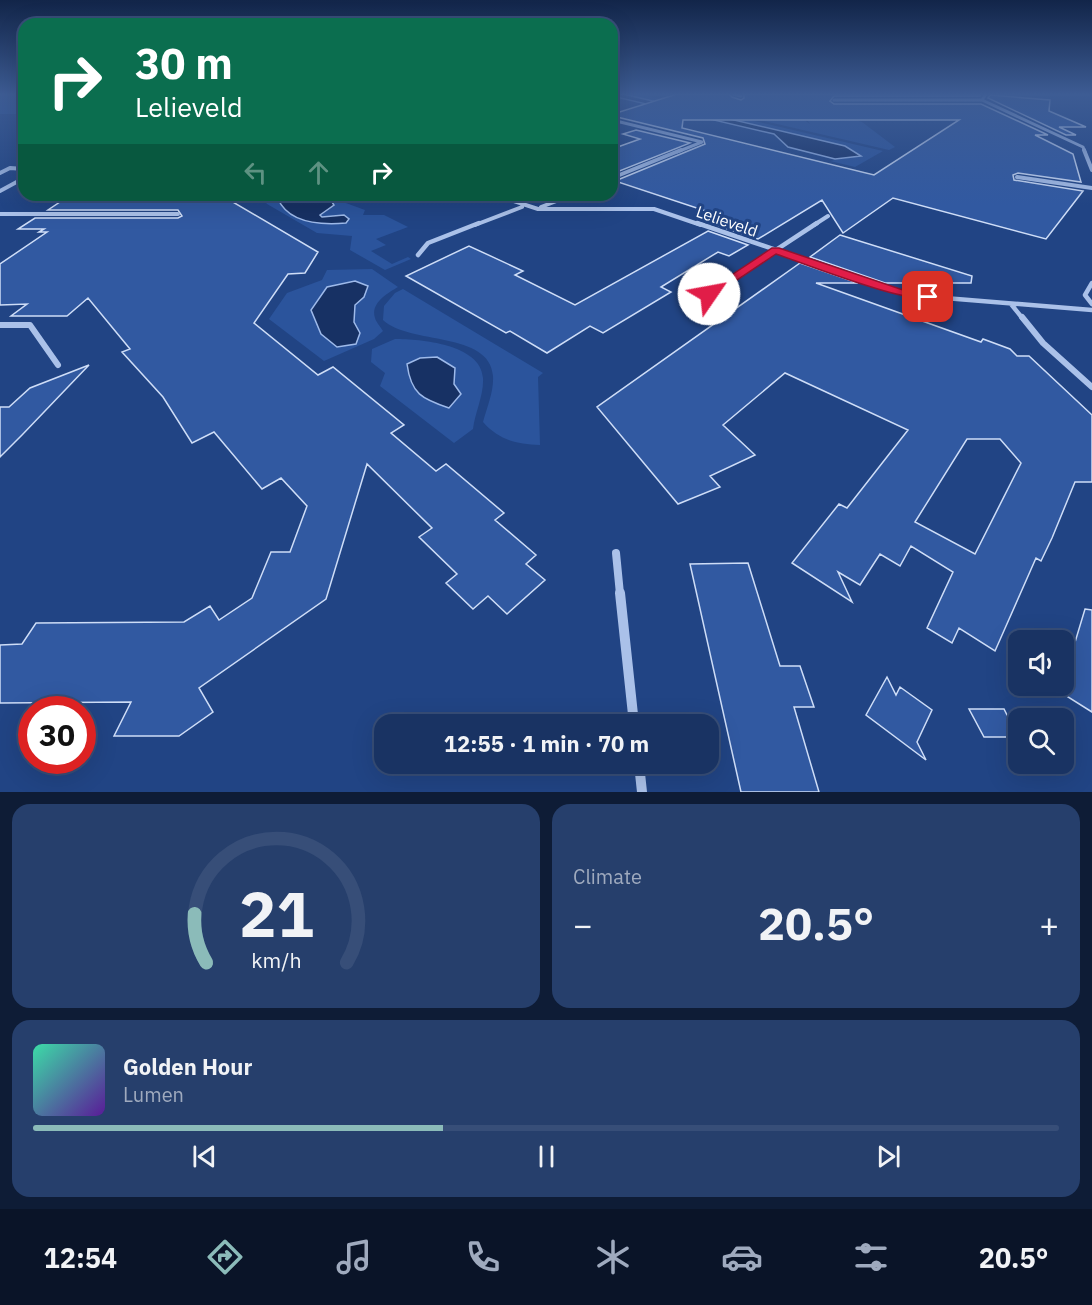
<!DOCTYPE html>
<meta charset="utf-8">
<style>
:root{--surface:#193363;--page:#263f6c;--text:#f1f3f6;--muted:#9faabe;--line:#374e78;--accent:#8bbbb9}
body{margin:0;font-family:"IBM Plex Sans",sans-serif;background:var(--page);color:var(--text);height:100vh;display:flex;flex-direction:column;font-size:22px;white-space:nowrap}
*{box-sizing:border-box;margin:0}
p{font-size:20px;color:var(--muted)}
.icon{flex:none;width:33px;height:33px;fill:none;stroke:currentColor;stroke-width:2;stroke-linecap:round;stroke-linejoin:round}
.map{position:relative;height:792px;overflow:hidden}
.sheet{display:flex;flex-direction:column;gap:12px;padding:12px;background:#0e1c36;flex:1}
.sheet>*{flex:none}
.banner{position:absolute;left:18px;top:18px;width:600px;height:183px;border-radius:18px;box-shadow:0 6px 24px #0002,0 0 0 2px var(--line);background:#0b6e4f;color:#fff;overflow:hidden}
.tools{position:absolute;left:1008px;top:630px;display:grid;gap:12px}
.tools a{display:grid;place-items:center;width:66px;height:66px;border-radius:12px;background:var(--surface);box-shadow:0 6px 24px #0002,0 0 0 2px var(--line);font-size:30px}
.speed{position:absolute;left:18px;top:696px;display:flex;gap:12px;font-size:30px;font-weight:700;text-align:center}
.speed>*{display:grid;place-content:center;width:78px;height:78px;border-radius:50%;background:var(--surface);box-shadow:0 6px 24px #0002,0 0 0 2px var(--line);line-height:1}
.speed .limit{border:9px solid #d22;background:#fff;color:#111}
.pin{position:absolute;display:grid;place-items:center;width:51px;height:51px;color:#fff;margin:-26px;border-radius:12px;box-shadow:0 3px 9px #0006}
.me{position:absolute;width:66px;margin:-33px;rotate:57deg;stroke-linejoin:round;filter:drop-shadow(0 0 4px #0008)}
.turn{display:flex;align-items:center;gap:21px;height:126px;padding:0 18px;font-size:27px}
.turn .icon{width:78px;height:78px;stroke-width:2.5}
.turn b{display:block;font-size:42px;line-height:51px}
.lanes{display:flex;align-items:center;height:57px;padding:0 18px;background:#0003;justify-content:center;gap:30px;direction:ltr}
.lanes .off{opacity:.35}
.big{font-size:45px;font-weight:700;line-height:1.1}
.sheet .widget{flex:1;display:flex;flex-direction:column;justify-content:center;gap:9px;min-width:0;padding:0 21px;border-radius:18px;background:var(--page)}
.sheet .dial{align-items:center;gap:0}
.dial svg{height:156px;overflow:visible;fill:none;stroke:var(--line);stroke-width:7;stroke-linecap:round;text-anchor:middle}
.dial text{fill:var(--text);stroke:none}
.song{display:flex;align-items:center;gap:18px}
.cover{width:72px;height:72px;border-radius:9px;background:linear-gradient(135deg,hsl(160 70% 55%),hsl(270 70% 35%))}
.played{height:6px;border-radius:3px;background:linear-gradient(90deg,var(--accent) 40%,var(--line) 40%)}
.keys{display:flex;justify-content:space-around;direction:ltr}
.heat{display:flex;justify-content:space-between;align-items:center;font-size:33px;direction:ltr}
.sheet .tiles{flex:1;display:grid;gap:12px;grid-template-columns:1fr 1fr}
.widget:last-child{grid-column:span 2}
.trip{position:absolute;left:374px;top:714px;width:345px;height:60px;border-radius:18px;background:var(--surface);box-shadow:0 6px 24px #0002,0 0 0 2px var(--line);font-weight:700;line-height:60px;text-align:center}
.menu{display:flex;height:96px;justify-content:space-around;align-items:center;background:#0a1428;color:var(--muted)}
.menu .icon{width:42px;height:42px}
.menu .selected{color:var(--accent)}
.menu b{font-size:27px;color:var(--text)}
.map>svg:first-child{display:block}
.green{fill:#2b549c}
.water{fill:#173164;stroke:#9ebaea;stroke-width:1.5}
.building{fill:#3159a1;stroke:#ceddf7;stroke-width:1.5;fill-rule:evenodd}
.lines{fill:none;stroke-linecap:round;stroke-linejoin:round}
.minor-far5{stroke:#aac1e9;stroke-width:3}
.minor-far4{stroke:#aac1e9;stroke-width:4}
.minor-far3{stroke:#aac1e9;stroke-width:4.5}
.minor-far2{stroke:#aac1e9;stroke-width:6}
.minor-far1{stroke:#aac1e9;stroke-width:8}
.minor{stroke:#aac1e9;stroke-width:10}
.route{fill:#e11d48;stroke:#92132f;stroke-width:1.5}
.labels{text-anchor:middle;dominant-baseline:central;stroke-width:6;stroke-linejoin:round;paint-order:stroke}
.far-street-label{font-size:16px;fill:#fff;stroke:#214484}
</style>
<div class="map">
<svg width="1092" height="792" viewBox="0 0 1092 792">
<rect width="100%" height="100%" fill="#214484"/>
<path class="green" d="M0,94H24V114H0Z
M623,94H639L883,151L855,167L830,161L859,156L845,146Z
M800,117L810,124L807,120L845,117L862,122L895,147L889,150L755,119Z
M268,195H347L350,197L343,199V202L365,210L363,215H384L408,227L376,239L386,245L371,251L392,264L408,257L411,259L385,270L350,250L352,236L317,233L267,204L265,201Z
M372,269L398,287C388,293 370,303 375,318C376,322 380,326 383,331L374,339L324,361L269,319L287,293L322,280L327,270Z
M403,289L543,373L538,377L540,445C516,444 499,440 483,422C487,407 494,391 493,376C490,331 409,345 383,320L384,306L395,293Z
M395,339C420,339 481,344 483,378C484,395 475,412 473,429L454,443L380,386L385,373L371,362L372,349Z"/>
<path class="water" d="M612,94H623L845,146L861,156L835,159L788,147L774,134L612,96Z
M282,195H318L330,199L334,205L320,215L322,217L344,215L349,219L346,223C322,225 289,224 278,199Z
M355,281L368,286L364,297L355,305L354,322L360,333L356,344L337,347L321,334L311,310L327,287Z
M437,357L455,368L454,384L461,394L449,408C422,399 411,394 407,364L420,358Z"/>
<path class="building" d="M677,94H729L732,97L741,100L744,98V94H981L980,96H834L830,101L834,104H981L1048,135H1035L1073,154L1081,182L1018,173L1013,175L1014,180L1083,191L1046,239L893,198L843,233L822,200L758,239L719,226L730,219L615,181L705,144L703,138L617,117L613,114ZM683,120H959L874,175L682,128Z
M990,95L1050,100L1049,111L1086,127H1059L1076,135H1066L988,98Z
M636,130L690,143L612,174V149L640,139L623,134Z
M142,195H221L318,252L305,273L288,274L254,323L318,375L333,367L404,425L391,433L436,471L446,464L504,513L495,520L536,555L526,564L545,580L507,614L488,596L473,609L446,583L457,574L419,537L432,528L367,464L326,599L199,688L213,712L179,736H114L131,702L0,703V645L22,644L36,623L184,622L210,606L219,620L252,598L271,552H290L307,506L281,478L262,489L214,432L192,443L163,397L122,352L130,349L88,298L67,316H11L27,304L0,305V264L47,232H39L44,229H18L35,218H178L182,216L178,210H48L66,198L132,197Z
M708,231L748,245L729,256L718,252L661,287L671,292L603,333L590,326L547,353L510,331L506,333L406,276L469,246L523,271L515,275L575,305Z
M840,235L972,276L971,283H885L810,257Z
M800,263L858,283H816L981,342L983,339L1010,349L1017,356H1029L1092,415V482H1075L1052,538L1041,561L1036,558L995,651L959,628L952,643L927,628L953,572L911,546L900,566L880,554L860,585L838,572L852,602L792,563L839,504L847,508L908,430L785,373L723,425L755,455L710,476L720,487L678,504L597,407ZM967,439H1000L1021,463L975,554L915,522Z
M89,365L22,435L0,457V407H9L30,388Z
M748,563L780,666H800L814,707H794L819,792H741L690,564Z
M1085,609L1092,610V712L1060,692Z
M887,677L896,695L900,687L932,710L917,742L926,760L866,715Z
M969,709H1004L1018,737H984Z"/>
<g class="lines">
<path class="minor-far5" d="M733,94L741,96
M986,94L982,100L1083,147L1085,152
M834,100H982
M612,120L702,142L677,152"/>
<path class="minor-far4" d="M1084,150L1092,170
M0,173L10,168L24,169
M1017,177L1092,188
M612,178L681,150
M0,191L24,178
M495,195L538,209H654L701,225
M541,207L572,195
M0,214H178
M475,225L522,207
M814,225L828,216"/>
<path class="minor-far3" d="M697,223L908,295L1092,310
M418,255L428,243L479,223
M1092,283L1085,295L1092,304
M709,294L817,223
M1011,304L1023,319"/>
<path class="minor-far2" d="M1022,317L1043,343L1092,387
M0,325H30L58,365"/>
<path class="minor-far1" d="M616,553L620,594"/>
<path class="minor" d="M620,593L634,724
M639,764L642,792"/>
</g>
<linearGradient id="sky" x2="0" y2="1"><stop stop-color="#122549"/><stop offset="0.46" stop-color="#3d5c94"/><stop offset="1" stop-color="#3d5c94" stop-opacity="0"/></linearGradient>
<rect width="1092" height="205" fill="url(#sky)"/>
<path class="route" d="M772,248H779L909,292L928,294L934,297C919,309 800,262 776,254L713,296H705L703,294Z"/>
<g class="labels">
<g class="far-street-label">
<text transform="translate(727 221) rotate(19)">Lelieveld</text>
</g>
</g>
</svg>
<div class="tools">
<a><svg class="icon" aria-label="sound" viewBox="0 0 24 24"><path d="M4 9h4l5-4v14l-5-4H4zM17 9q2 3 0 6"/></svg></a>
<a><svg class="icon" aria-label="search" viewBox="0 0 24 24"><circle cx="10" cy="10" r="6"/><path d="M15 15l6 6"/></svg></a>
</div>
<div class="speed"><div class="limit">30</div></div>
<div class="pin" style="left:928px;top:297px;background:#d93025"><svg class="icon" aria-label="arrive" viewBox="0 0 24 24"><path d="M6 21V4h12l-3 4 3 4H6"/></svg></div>
<svg class="me" style="left:709px;top:294px" viewBox="-20 -20 40 40"><circle r="19" fill="#fff"/><path d="M0-13L10 11 0 6-10 11z" fill="#e11d48"/></svg>
<div class="trip">12:55 · 1 min · 70 m</div>
<div class="banner">
<div class="turn"><svg class="icon" aria-label="right" viewBox="0 0 24 24"><path d="M7 20v-9h11M14 6l5 5-5 5"/></svg><div><b>30 m</b>Lelieveld</div></div>
<div class="lanes"><svg class="icon off" aria-label="left" viewBox="0 0 24 24"><path d="M17 20v-9H6M10 6l-5 5 5 5"/></svg><svg class="icon off" aria-label="ahead" viewBox="0 0 24 24"><path d="M12 20V5M6 11l6-6 6 6"/></svg><svg class="icon" aria-label="right" viewBox="0 0 24 24"><path d="M7 20v-9h11M14 6l5 5-5 5"/></svg></div>
</div>
</div>
<section class="sheet">
<div class="tiles">
<div class="widget dial"><svg viewBox="0 0 100 80">
<path d="M14 69A42 42 0 1 1 86 69"/>
<path d="M14 69A42 42 0 0 1 8 44" stroke="#8bbbb9"/>
<text x="50" y="56" font-size="32" font-weight="700">21</text>
<text x="50" y="72" font-size="11">km/h</text>
</svg></div>
<div class="widget"><p>Climate</p>
<div class="heat"><a>−</a><b class="big">20.5°</b><a>+</a></div>
</div>
<div class="widget">
<div class="song"><i class="cover"></i><div><b>Golden Hour</b><p>Lumen</p></div></div>
<div class="played"></div>
<div class="keys"><svg class="icon" aria-label="previous" viewBox="0 0 24 24"><path d="M18 5L8 12l10 7zM5 5v14"/></svg><svg class="icon" aria-label="pause" viewBox="0 0 24 24"><path d="M8 5v14M16 5v14"/></svg><svg class="icon" aria-label="next" viewBox="0 0 24 24"><path d="M6 5l10 7-10 7zM19 5v14"/></svg></div>
</div>
</div>
</section>
<nav class="menu">
<b>12:54</b>
<svg class="icon selected" aria-label="directions" viewBox="0 0 24 24"><path d="M12 3l9 9-9 9-9-9zM9 14v-3h6M13 9l2 2-2 2"/></svg>
<svg class="icon" aria-label="music" viewBox="0 0 24 24"><path d="M9 18V5l10-2v13"/><circle cx="6" cy="18" r="3"/><circle cx="16" cy="16" r="3"/></svg>
<svg class="icon" aria-label="phone" viewBox="0 0 24 24"><path d="M5 4h4l2 5-3 2q2 4 5 5l2-3 5 2v4C11 20 4 13 5 4z"/></svg>
<svg class="icon" aria-label="climate" viewBox="0 0 24 24"><path d="M12 3v18M4 7l16 10M4 17L20 7"/></svg>
<svg class="icon" aria-label="car" viewBox="0 0 24 24"><path d="M5 17H2v-5l4-1 3-4h7l3 4 3 1v5h-3M9 17h6M6 11h13"/><circle cx="7" cy="17" r="2"/><circle cx="17" cy="17" r="2"/></svg>
<svg class="icon" aria-label="filters" viewBox="0 0 24 24"><path d="M4 7h16M4 17h16"/><circle cx="9" cy="7" r="2"/><circle cx="15" cy="17" r="2"/></svg>
<b>20.5°</b>
</nav>
